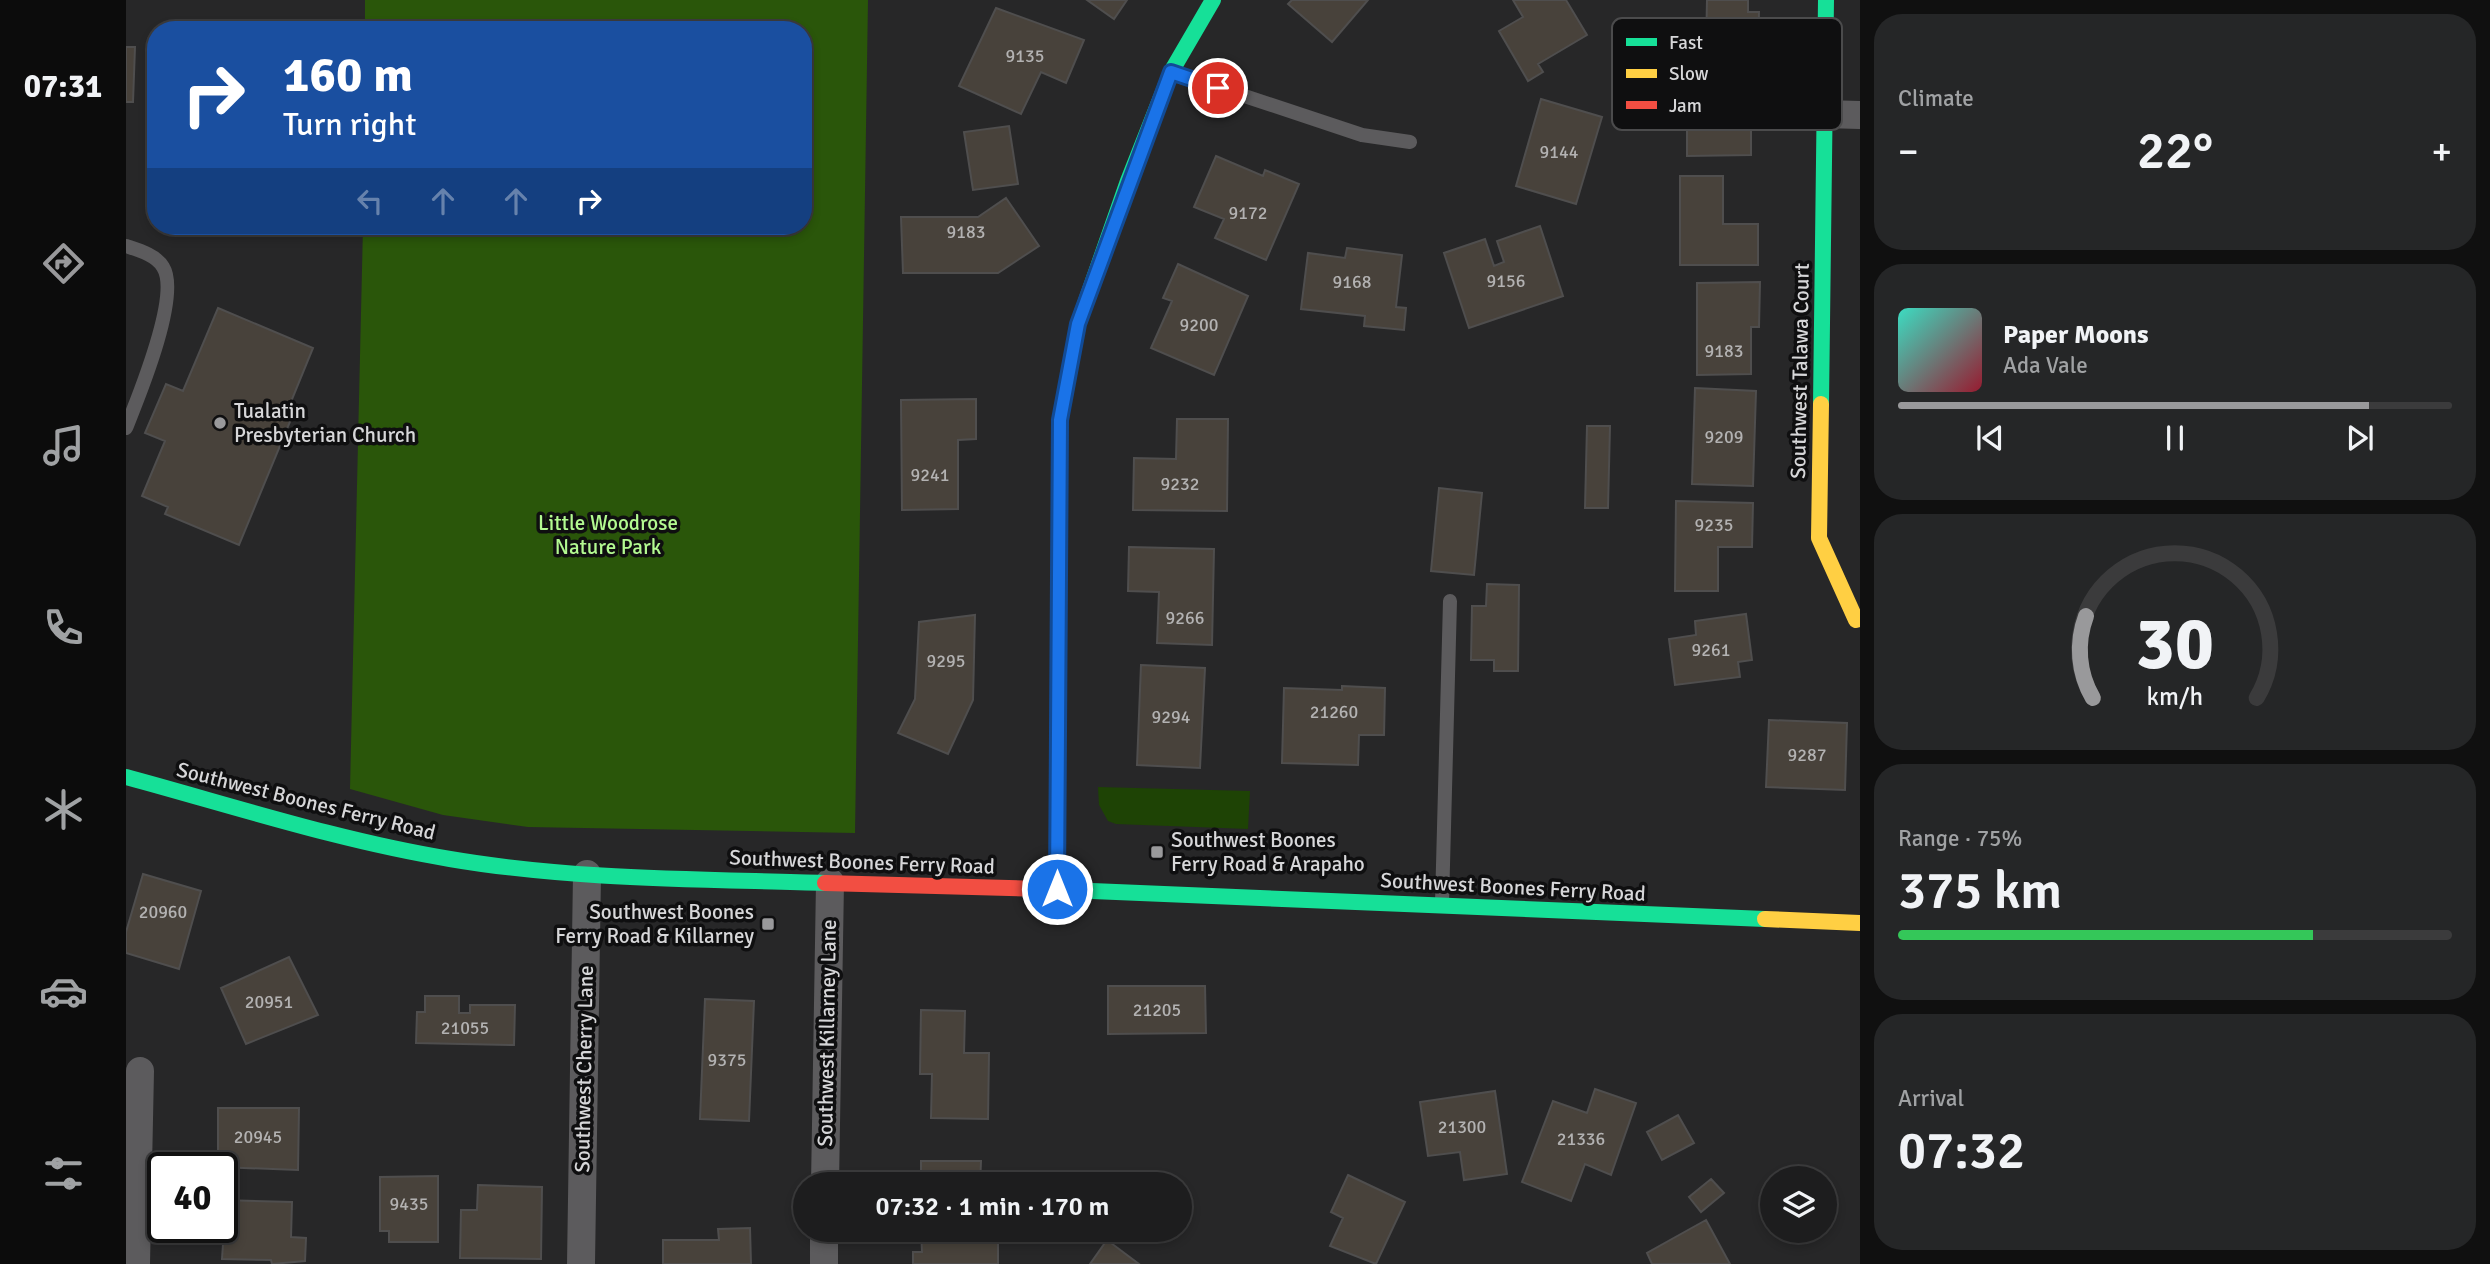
<!DOCTYPE html>
<meta charset="utf-8">
<style>
:root{--surface:#1d1d1e;--page:#252627;--text:#f1f3f6;--muted:#a0a2a4;--line:#3b3b3c;--accent:#99999b}
body{margin:0;font-family:Signika,sans-serif;background:var(--page);color:var(--text);height:100vh;display:flex;flex-direction:column;font-size:26px;white-space:nowrap}
*{box-sizing:border-box;margin:0}
p{font-size:23px;color:var(--muted)}
.icon{flex:none;width:38px;height:38px;fill:none;stroke:currentColor;stroke-width:2;stroke-linecap:round;stroke-linejoin:round}
.map{position:relative;flex:1;overflow:hidden}
.details{display:flex;flex-direction:column;gap:14px;padding:14px;background:#101010;width:630px}
.details>*{flex:none}
.banner{position:absolute;left:21px;top:21px;width:665px;height:214px;border-radius:28px;box-shadow:0 4px 10px #0003,0 0 0 2px var(--line);background:#1a4fa0;color:#fff;overflow:hidden}
.controls{position:absolute;left:1634px;top:1166px;display:grid;gap:14px}
.controls a{display:grid;place-items:center;width:77px;height:77px;border-radius:50%;background:var(--surface);box-shadow:0 4px 10px #0003,0 0 0 2px var(--line);font-size:35px}
.speed{position:absolute;left:21px;top:1152px;display:flex;gap:14px;font-size:35px;font-weight:700;text-align:center}
.speed>*{display:grid;place-content:center;width:91px;height:91px;border-radius:50%;background:var(--surface);box-shadow:0 4px 10px #0003,0 0 0 2px var(--line);line-height:1}
.speed .limit{border:4px solid #111;border-radius:10px;background:#fff;color:#111}
.pin{position:absolute;display:grid;place-items:center;width:60px;height:60px;color:#fff;margin:-30px;border:4px solid #fff;border-radius:50%;box-shadow:0 2px 7px #0007}
.me{position:absolute;width:77px;margin:-38px;rotate:0deg;stroke-linejoin:round;filter:drop-shadow(0 0 5px #0008)}
.turn{display:flex;align-items:center;gap:24px;height:147px;padding:0 21px;font-size:32px}
.turn .icon{width:91px;height:91px;stroke-width:2.5}
.turn b{display:block;font-size:49px;line-height:60px}
.lanes{display:flex;align-items:center;height:66px;padding:0 21px;background:#0003;justify-content:center;gap:35px;direction:ltr}
.lanes .off{opacity:.35}
.big{font-size:52px;font-weight:600;line-height:1.1}
.details .card{flex:1;display:flex;flex-direction:column;justify-content:center;gap:10px;min-width:0;padding:0 24px;border-radius:28px;background:var(--page)}
.details .dial{align-items:center;gap:0}
.dial svg{height:182px;overflow:visible;fill:none;stroke:var(--line);stroke-width:7;stroke-linecap:round;text-anchor:middle}
.dial text{fill:var(--text);stroke:none}
.song{display:flex;align-items:center;gap:21px}
.cover{width:84px;height:84px;border-radius:10px;background:linear-gradient(135deg,hsl(170 70% 55%),hsl(350 70% 35%))}
.played{height:7px;border-radius:4px;background:linear-gradient(90deg,var(--accent) 85%,var(--line) 85%)}
.keys{display:flex;justify-content:space-around;direction:ltr}
.heat{display:flex;justify-content:space-between;align-items:center;font-size:38px;direction:ltr}
.charge{height:10px;border-radius:5px;background:linear-gradient(90deg,#34c759 75%,var(--line) 0)}
.trip{position:absolute;left:667px;top:1172px;width:399px;height:70px;border-radius:35px;background:var(--surface);box-shadow:0 4px 10px #0003,0 0 0 2px var(--line);font-weight:600;line-height:70px;text-align:center}
main{display:flex;flex:1;min-height:0}
.tab-bar{display:flex;flex-direction:column;width:126px;justify-content:space-around;align-items:center;background:#0c0c0c;color:var(--muted)}
.tab-bar .icon{width:49px;height:49px}
.tab-bar .selected{color:var(--accent)}
.tab-bar b{font-size:32px;color:var(--text)}
.map>svg:first-child{display:block}
.green{fill:#1e4305}
.forest{fill:#2a560a}
.building{fill:#48423b;stroke:#4f4e4e;stroke-width:2}
.lines{fill:none;stroke-linecap:round;stroke-linejoin:round}
.lane{stroke:#5c5b5d;stroke-width:14}
.street{stroke:#5c5b5d;stroke-width:28}
.fast{stroke:#16e098;stroke-width:16}
.slow{stroke:#ffcf43;stroke-width:16}
.jam{stroke:#f24e42;stroke-width:16}
.route-casing{stroke:#114b97;stroke-width:18}
.route{stroke:#1a73e8;stroke-width:12}
.poi-dot{fill:#99999b;stroke:#0f0f10;stroke-width:2.5}
.labels{text-anchor:middle;dominant-baseline:central;stroke-width:7;stroke-linejoin:round;paint-order:stroke}
.number-label{font-size:18px;fill:#b3b2b2}
.street-label{font-size:21px;fill:#d7d7d9;stroke:#0f0f10}
.poi-label{font-size:21px;fill:#d7d7d9;stroke:#0f0f10;text-anchor:start}
.park-label{font-size:21px;fill:#b3fa91;stroke:#0f0f10}
.key{fill:#0f0f10;stroke:#4b4b4c;stroke-width:2}
.key-label{font-size:19px;fill:#d7d7d9}
</style>
<main>
<nav class="tab-bar">
<b>07:31</b>
<svg class="icon selected" aria-label="directions" viewBox="0 0 24 24"><path d="M12 3l9 9-9 9-9-9zM9 14v-3h6M13 9l2 2-2 2"/></svg>
<svg class="icon" aria-label="music" viewBox="0 0 24 24"><path d="M9 18V5l10-2v13"/><circle cx="6" cy="18" r="3"/><circle cx="16" cy="16" r="3"/></svg>
<svg class="icon" aria-label="phone" viewBox="0 0 24 24"><path d="M5 4h4l2 5-3 2q2 4 5 5l2-3 5 2v4C11 20 4 13 5 4z"/></svg>
<svg class="icon" aria-label="climate" viewBox="0 0 24 24"><path d="M12 3v18M4 7l16 10M4 17L20 7"/></svg>
<svg class="icon" aria-label="car" viewBox="0 0 24 24"><path d="M5 17H2v-5l4-1 3-4h7l3 4 3 1v5h-3M9 17h6M6 11h13"/><circle cx="7" cy="17" r="2"/><circle cx="17" cy="17" r="2"/></svg>
<svg class="icon" aria-label="filters" viewBox="0 0 24 24"><path d="M4 7h16M4 17h16"/><circle cx="9" cy="7" r="2"/><circle cx="15" cy="17" r="2"/></svg>
</nav>
<div class="map">
<svg width="1734" height="1264" viewBox="0 0 1734 1264">
<rect width="100%" height="100%" fill="#272728"/>
<path class="green" d="M972,787L1124,791L1122,829L990,824L982,821L973,805Z"/>
<path class="forest" d="M239,0H742L729,833L402,827L317,815L224,789L237,226H677V30H239Z"/>
<path class="building" d="M961,0H1001L988,19Z
M1166,0H1242L1206,42L1162,4Z
M1387,0H1440L1461,35L1412,64L1417,72L1402,81L1373,31L1397,17Z
M1581,0H1622V12H1633L1632,50L1580,48Z
M870,8L958,40L940,83L915,72L895,114L833,86Z
M0,47H9L7,102H0Z
M1564,64L1611,65V122H1625V155L1561,156V115H1552V83H1563Z
M1415,99L1476,117L1450,204L1390,186Z
M883,126L892,184L847,190L838,132Z
M1090,156L1137,176L1139,170L1173,184L1140,260L1089,238L1098,219L1068,207Z
M1554,176H1597V224H1632V265H1554Z
M880,198L913,246L872,273H777L775,217H852Z
M1414,226L1437,296L1343,328L1318,253L1359,239L1368,266L1378,262L1371,241Z
M1221,248L1276,255L1270,307L1280,308L1278,330L1238,326L1239,316L1175,309L1182,253L1219,258Z
M1052,264L1122,296L1088,375L1025,348L1046,301L1037,298Z
M1634,282L1633,327H1625V374L1571,375V283Z
M92,308L187,348L162,409L168,412L113,545L39,514L42,507L16,496L39,441L19,433L40,384L57,391Z
M1569,388L1630,391L1627,486L1566,484Z
M850,399V439L832,440V509L776,510L775,400Z
M1051,419H1102L1101,511L1007,510L1008,458L1050,459Z
M1461,426H1484L1482,508H1459Z
M1313,488L1356,493L1348,575L1305,571Z
M1550,501L1627,503L1626,547H1592V591H1549Z
M1003,547L1088,549L1086,645L1031,643L1033,592L1002,591Z
M1361,584L1393,585L1392,671H1368V660H1345L1346,606H1360Z
M1620,614L1626,660L1612,662L1614,677L1549,685L1543,639L1570,635L1569,621Z
M849,615L847,700L822,754L772,733L789,699L793,622Z
M1015,665L1079,668L1074,768L1011,765Z
M1216,686L1259,688L1258,735H1233L1232,765L1156,763L1158,688L1216,690Z
M1643,720L1721,723L1719,790L1640,787Z
M17,874L75,891L53,969L0,953V932Z
M163,957L192,1015L120,1044L95,988Z
M982,986H1079L1080,1033L982,1034Z
M299,996H333V1013H344V1005H389L388,1045L290,1043L291,1012H299Z
M579,999L628,1001L623,1121L574,1119Z
M795,1010L839,1011L838,1053H863L862,1119L805,1118L806,1074H794Z
M1469,1089L1510,1103L1485,1175L1459,1164L1445,1201L1396,1182L1427,1101L1461,1113Z
M1369,1091L1381,1174L1338,1180L1334,1152L1302,1156L1294,1102Z
M92,1108H173L172,1170L92,1167Z
M1552,1115L1568,1143L1536,1160L1521,1132Z
M795,1161H855L854,1185H778V1176L795,1177Z
M1222,1175L1279,1202L1250,1264L1204,1246L1217,1218L1205,1212Z
M312,1176V1242H263V1231H254V1177Z
M1585,1179L1598,1193L1575,1212L1563,1197Z
M352,1185L416,1187L415,1259L334,1258L335,1210H351Z
M96,1200L166,1202L165,1237L180,1238L179,1261L146,1264L145,1260L96,1259L97,1244H82V1227H96Z
M1580,1220L1604,1264H1526L1521,1253Z
M624,1228L625,1264H537V1240H593L592,1229Z
M795,1230H872V1264H787V1252H796Z
M981,1240L1013,1264H964Z"/>
<g class="lines">
<path class="lane" d="M1046,72L1236,135L1284,142
M0,246C12,250 30,255 37,267C55,295 12,398 0,428
M1316,903L1324,601"/>
<path class="street" d="M1698,114L1734,115
M699,1185L704,882
M10,1264L14,1071
M455,1264L461,874
M698,1264V1230"/>
<path class="fast" d="M937,404L952,324L1002,181L1045,72L1087,0
M1695,404L1700,0
M0,777C107,806 214,841 324,859C447,880 574,879 699,883
M918,889L1639,919"/>
<path class="slow" d="M1695,404L1693,538L1730,620
M931,889L934,420L937,404
M1639,919L1734,923"/>
<path class="jam" d="M699,883L918,889"/>
</g>
<g class="lines">
<g class="route-casing">
<path id="route" d="M931,889L934,420L952,324L1045,72L1092,88"/>
</g>
<use href="#route" class="route"/>
</g>
<g class="poi-dot">
<circle cx="94" cy="423" r="7"/>
<rect x="1024" y="845" width="14" height="14" rx="3.5"/>
<rect x="635" y="917" width="14" height="14" rx="3.5"/>
</g>
<g class="labels">
<g class="number-label">
<text x="899" y="56">9135</text>
<text x="1433" y="152">9144</text>
<text x="1122" y="213">9172</text>
<text x="840" y="232">9183</text>
<text x="1380" y="281">9156</text>
<text x="1226" y="282">9168</text>
<text x="1073" y="325">9200</text>
<text x="1598" y="351">9183</text>
<text x="1598" y="437">9209</text>
<text x="804" y="475">9241</text>
<text x="1054" y="484">9232</text>
<text x="1588" y="525">9235</text>
<text x="1059" y="618">9266</text>
<text x="1585" y="650">9261</text>
<text x="820" y="661">9295</text>
<text x="1208" y="712">21260</text>
<text x="1045" y="717">9294</text>
<text x="1681" y="755">9287</text>
<text x="37" y="912">20960</text>
<text x="143" y="1002">20951</text>
<text x="1031" y="1010">21205</text>
<text x="339" y="1028">21055</text>
<text x="601" y="1060">9375</text>
<text x="1336" y="1127">21300</text>
<text x="132" y="1137">20945</text>
<text x="1455" y="1139">21336</text>
<text x="283" y="1204">9435</text>
</g>
<g class="street-label">
<text transform="translate(1674 371) rotate(-89)">Southwest Talawa Court</text>
<text transform="translate(180 801) rotate(14)">Southwest Boones Ferry Road</text>
<text transform="translate(736 862) rotate(2)">Southwest Boones Ferry Road</text>
<text transform="translate(1387 887) rotate(3)">Southwest Boones Ferry Road</text>
<text transform="translate(701 1033) rotate(-89)">Southwest Killarney Lane</text>
<text transform="translate(458 1069) rotate(-89)">Southwest Cherry Lane</text>
</g>
<g class="poi-label">
<text x="108" y="411">Tualatin<tspan x="108" dy="24">Presbyterian Church</tspan></text>
<text x="1045" y="840">Southwest Boones<tspan x="1045" dy="24">Ferry Road &amp; Arapaho</tspan></text>
<text x="628" y="912" text-anchor="end">Southwest Boones<tspan x="628" dy="24">Ferry Road &amp; Killarney</tspan></text>
</g>
<g class="park-label">
<text x="482" y="523">Little Woodrose<tspan x="482" dy="24">Nature Park</tspan></text>
</g>
</g>
<rect x="1486" y="18" width="230" height="112" rx="10" class="key"/>
<rect x="1500" y="38" width="31" height="8" fill="#16e098"/>
<rect x="1500" y="69" width="31" height="9" fill="#ffcf43"/>
<rect x="1500" y="101" width="31" height="8" fill="#f24e42"/>
<g class="key-label">
<text x="1543" y="49">Fast</text>
<text x="1543" y="80">Slow</text>
<text x="1543" y="112">Jam</text>
</g>
</svg>
<div class="controls">
<a><svg class="icon" aria-label="layers" viewBox="0 0 24 24"><path d="M12 4l9 5-9 5-9-5zM3 14l9 5 9-5"/></svg></a>
</div>
<div class="speed"><div class="limit">40</div></div>
<div class="pin" style="left:1092px;top:88px;background:#d93025"><svg class="icon" aria-label="arrive" viewBox="0 0 24 24"><path d="M6 21V4h12l-3 4 3 4H6"/></svg></div>
<svg class="me" style="left:931px;top:889px" viewBox="-20 -20 40 40"><circle r="17" fill="#1a73e8" stroke="#fff" stroke-width="3"/><path d="M0-11L8 9 0 5-8 9z" fill="#fff"/></svg>
<div class="trip">07:32 · 1 min · 170 m</div>
<div class="banner">
<div class="turn"><svg class="icon" aria-label="right" viewBox="0 0 24 24"><path d="M7 20v-9h11M14 6l5 5-5 5"/></svg><div><b>160 m</b>Turn right</div></div>
<div class="lanes"><svg class="icon off" aria-label="left" viewBox="0 0 24 24"><path d="M17 20v-9H6M10 6l-5 5 5 5"/></svg><svg class="icon off" aria-label="ahead" viewBox="0 0 24 24"><path d="M12 20V5M6 11l6-6 6 6"/></svg><svg class="icon off" aria-label="ahead" viewBox="0 0 24 24"><path d="M12 20V5M6 11l6-6 6 6"/></svg><svg class="icon" aria-label="right" viewBox="0 0 24 24"><path d="M7 20v-9h11M14 6l5 5-5 5"/></svg></div>
</div>
</div>
<section class="details">
<div class="card"><p>Climate</p>
<div class="heat"><a>−</a><b class="big">22°</b><a>+</a></div>
</div>
<div class="card">
<div class="song"><i class="cover"></i><div><b>Paper Moons</b><p>Ada Vale</p></div></div>
<div class="played"></div>
<div class="keys"><svg class="icon" aria-label="previous" viewBox="0 0 24 24"><path d="M18 5L8 12l10 7zM5 5v14"/></svg><svg class="icon" aria-label="pause" viewBox="0 0 24 24"><path d="M8 5v14M16 5v14"/></svg><svg class="icon" aria-label="next" viewBox="0 0 24 24"><path d="M6 5l10 7-10 7zM19 5v14"/></svg></div>
</div>
<div class="card dial"><svg viewBox="0 0 100 80">
<path d="M14 69A42 42 0 1 1 86 69"/>
<path d="M14 69A42 42 0 0 1 11 33" stroke="#99999b"/>
<text x="50" y="56" font-size="32" font-weight="700">30</text>
<text x="50" y="72" font-size="11">km/h</text>
</svg></div>
<div class="card"><p>Range · 75%</p><b class="big">375 km</b><div class="charge"></div></div>
<div class="card"><p>Arrival</p><b class="big">07:32</b></div>
</section>
</main>
